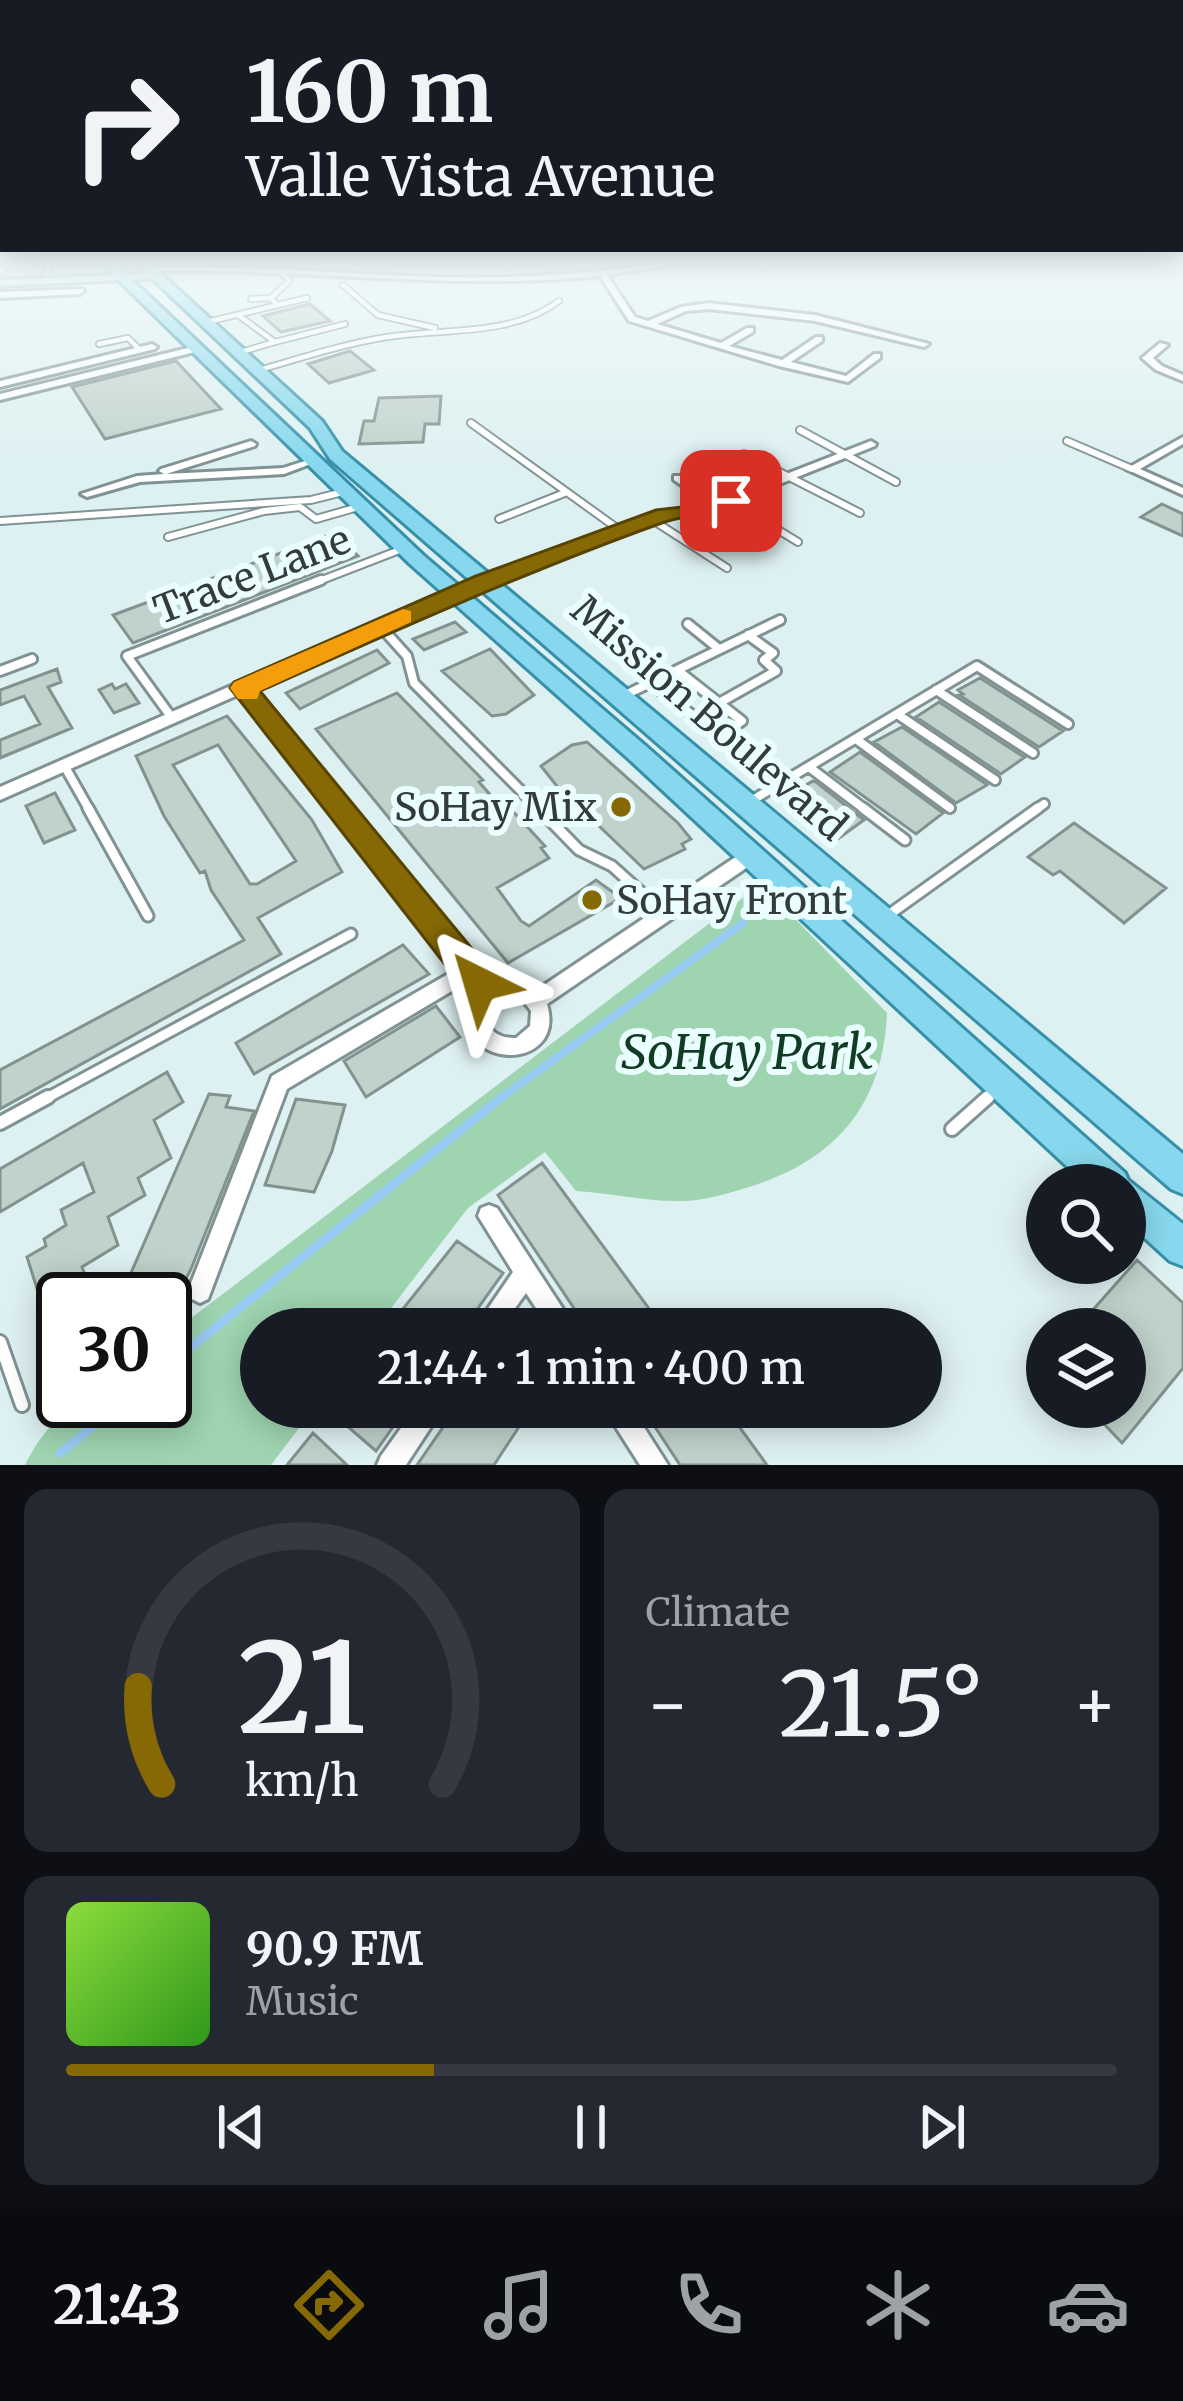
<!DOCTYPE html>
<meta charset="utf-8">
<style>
:root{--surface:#171b24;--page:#242831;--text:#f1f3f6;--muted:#9ea1a6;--line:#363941;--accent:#866904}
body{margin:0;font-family:Merriweather,serif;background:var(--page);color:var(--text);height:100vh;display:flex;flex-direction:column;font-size:45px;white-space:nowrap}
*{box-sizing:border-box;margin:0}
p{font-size:39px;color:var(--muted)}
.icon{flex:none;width:66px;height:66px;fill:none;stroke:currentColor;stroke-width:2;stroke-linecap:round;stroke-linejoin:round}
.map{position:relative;height:1465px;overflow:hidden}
.side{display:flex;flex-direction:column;gap:24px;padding:24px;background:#0d0f14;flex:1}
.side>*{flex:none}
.banner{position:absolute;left:0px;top:0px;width:1185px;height:252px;box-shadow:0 6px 30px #0003;background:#171b24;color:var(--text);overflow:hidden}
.fabs{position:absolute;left:1026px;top:1164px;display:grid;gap:24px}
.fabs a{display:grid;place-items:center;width:120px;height:120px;border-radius:50%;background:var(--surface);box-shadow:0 6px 30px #0003;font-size:60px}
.speed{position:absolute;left:36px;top:1272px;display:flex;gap:24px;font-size:60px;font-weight:700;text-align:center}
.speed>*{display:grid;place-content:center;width:156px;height:156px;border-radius:50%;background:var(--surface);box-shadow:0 6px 30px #0003;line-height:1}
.speed .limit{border:6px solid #111;border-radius:18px;background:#fff;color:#111}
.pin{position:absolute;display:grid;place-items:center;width:102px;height:102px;color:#fff;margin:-51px;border-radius:24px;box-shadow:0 6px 18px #0006}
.me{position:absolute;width:132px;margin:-66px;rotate:320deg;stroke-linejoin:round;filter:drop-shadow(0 0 9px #0008)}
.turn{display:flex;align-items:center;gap:42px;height:252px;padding:0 48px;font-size:54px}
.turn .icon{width:156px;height:156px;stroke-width:2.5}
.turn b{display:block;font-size:84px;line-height:102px}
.big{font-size:90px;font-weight:600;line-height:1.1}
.side .widget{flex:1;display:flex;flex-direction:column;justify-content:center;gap:18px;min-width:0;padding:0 42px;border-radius:24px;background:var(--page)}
.side .dial{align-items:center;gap:0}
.dial svg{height:312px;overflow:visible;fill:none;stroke:var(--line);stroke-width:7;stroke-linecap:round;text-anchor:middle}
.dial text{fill:var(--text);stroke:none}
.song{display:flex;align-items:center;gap:36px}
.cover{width:144px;height:144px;border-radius:18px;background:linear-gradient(135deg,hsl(90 70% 55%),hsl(110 70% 35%))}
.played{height:12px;border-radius:6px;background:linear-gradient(90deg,var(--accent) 35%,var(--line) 35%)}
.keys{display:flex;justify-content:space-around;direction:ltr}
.heat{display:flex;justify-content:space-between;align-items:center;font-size:66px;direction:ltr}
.side .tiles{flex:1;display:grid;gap:24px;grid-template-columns:1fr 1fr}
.widget:last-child{grid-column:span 2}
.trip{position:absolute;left:240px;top:1308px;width:702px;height:120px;border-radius:60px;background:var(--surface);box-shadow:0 6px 30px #0003;font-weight:600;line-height:120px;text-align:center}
.tabs{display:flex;height:192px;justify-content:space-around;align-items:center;background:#090b0e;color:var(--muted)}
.tabs .icon{width:84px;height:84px}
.tabs .active{color:var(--accent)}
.tabs b{font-size:54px;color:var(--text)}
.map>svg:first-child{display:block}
.green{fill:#9ed4b0}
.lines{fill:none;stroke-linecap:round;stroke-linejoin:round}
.stream-far1{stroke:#99ccf4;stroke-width:8}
.stream{stroke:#99ccf4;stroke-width:9}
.building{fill:#c0d2cc;stroke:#82928e;stroke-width:3;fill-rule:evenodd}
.lane-far4-casing{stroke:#809293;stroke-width:8}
.lane-far3-casing{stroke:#809293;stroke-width:10}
.lane-far2-casing{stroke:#809293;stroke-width:14}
.lane-far1-casing{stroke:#809293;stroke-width:15}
.lane-casing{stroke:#809293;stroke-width:18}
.street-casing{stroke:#809293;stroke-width:6}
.secondary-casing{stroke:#809293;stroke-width:6}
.primary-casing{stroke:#3690a8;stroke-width:6}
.lane-far4{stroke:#fff;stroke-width:4.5}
.lane-far3{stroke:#fff;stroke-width:6}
.lane-far2{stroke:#fff;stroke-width:8}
.lane-far1{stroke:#fff;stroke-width:9}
.lane{stroke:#fff;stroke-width:12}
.street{fill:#fff;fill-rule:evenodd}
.secondary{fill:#c3ecf7;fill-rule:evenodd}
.primary{fill:#87d8ee;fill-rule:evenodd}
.route{fill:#866904;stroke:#574403;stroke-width:3}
.slow{fill:#f59e0b}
.poi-dot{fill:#866904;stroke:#ebfeff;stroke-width:4.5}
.labels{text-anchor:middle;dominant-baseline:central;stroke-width:12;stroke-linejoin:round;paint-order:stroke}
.street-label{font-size:39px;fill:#333b3b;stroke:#ebfeff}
.poi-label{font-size:39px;fill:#333b3b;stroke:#ebfeff;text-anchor:end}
.near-park-label{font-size:48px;font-style:italic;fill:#113c23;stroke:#ebfeff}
</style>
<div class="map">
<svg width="1183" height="1465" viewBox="0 0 1183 1465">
<rect width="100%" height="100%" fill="#def1f2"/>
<path class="green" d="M761,884L887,1013C883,1105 836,1160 749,1187C726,1194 701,1202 677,1201C643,1201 610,1193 576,1191L545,1152L468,1208L375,1329H261V1407H315L271,1465H25C63,1392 91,1401 165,1401V1338Z"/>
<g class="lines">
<path class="stream-far1" d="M498,1100L743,923"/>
<path class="stream" d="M165,1368L502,1097
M60,1453L124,1401"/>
</g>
<path class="building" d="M310,304L330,321L281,332L263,316Z
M350,351L374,370L329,383L308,364Z
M176,361L221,409L105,439L72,387Z
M441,396L439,424H425L423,442L359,444L364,421H374L379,398Z
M1162,504L1183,514V536L1141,517Z
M335,533L358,556L133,643L113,615Z
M455,622L466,632L424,650L413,639Z
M490,649L534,695L506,714L492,716L442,671Z
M377,650L389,663L300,709L286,693Z
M57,669L61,682L48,687L72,728L0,758V740L40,724L24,696L0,705V690Z
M980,678L1063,731L1039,747L959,695L963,694L958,690Z
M112,684L115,689L126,684L139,703L114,713L99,690Z
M397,693L483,780L479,782L502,808L507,805L545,846L541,848L549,858L497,888L521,921L529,926L596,880L621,898L508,963L316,729Z
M939,702L1024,757H1025L1001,774L916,717Z
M227,716L312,820L342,872L258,918L281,954L0,1109V1070L244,940L211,890L205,871L200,873L164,816L136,756ZM218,745L296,861L257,884H250L173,765Z
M902,727L986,784L987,785L956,803L874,742Z
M587,742L678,823L691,839L682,844L685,849L644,869L556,785L541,766L572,745Z
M860,752L943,813L916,834L830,772Z
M813,781L816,782L864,820L835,841L827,837L783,798Z
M55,793L75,830L44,843L26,806Z
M1074,823L1166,888L1124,923L1060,871L1053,875L1028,857Z
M403,945L429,974L254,1074L236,1043Z
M436,1006L460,1037L366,1097L344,1061Z
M167,1072L183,1102L154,1120L171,1158L138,1178L145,1195L108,1217L118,1245L82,1267L94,1299H63V1325L51,1333L27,1257L46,1246L44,1239L66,1225L61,1210L94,1192L83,1163L0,1212V1169Z
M209,1094L230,1096L226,1107L254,1111L191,1269L177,1296L124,1289Z
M296,1099L345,1105L332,1151L314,1192L265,1185Z
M542,1163L664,1329H588L498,1195Z
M457,1241L503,1273L463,1329H387Z
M1137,1260L1183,1303V1368L1122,1443L1088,1407H1125V1329H1076Z
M325,1407H407L376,1451Z
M457,1407H532L494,1465H417Z
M642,1407H725L767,1465H680Z
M313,1433L347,1465H287Z"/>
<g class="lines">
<g class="lane-far4-casing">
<path id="lane-far4" d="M0,273L11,261
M45,274L52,261
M343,285L378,315L435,328
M251,299L271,298
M277,305L271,298L289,281L281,272
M238,315L275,342L241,352
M207,322L307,298
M275,342L345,324
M99,344L128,338L140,350
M259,370C301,358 343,344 387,337C443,328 511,337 559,301"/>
</g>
<g class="lane-far3-casing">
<path id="lane-far3" d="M471,423L621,531
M800,430L896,482
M1067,441L1132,469
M744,454L860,513
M725,503L739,506L798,542
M499,519L567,492
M651,519L727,568
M0,521L311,500L343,492
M168,537L264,511L300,507L316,519L358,507
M314,583L402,549"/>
</g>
<g class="lane-far2-casing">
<path id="lane-far2" d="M688,624L719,649
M381,627L407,656L414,683L541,811
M677,670L780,620
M677,670L742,721L720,736L650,683Z
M0,671L32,659
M936,690L1033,753
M621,697L650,683
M719,703L776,671L764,660L773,653L748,635
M897,714L995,780
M172,718L127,656L321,580
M856,739L950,808
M65,767L90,811
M809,767L867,811
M751,801L977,666L1068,724
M1034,811L1044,804"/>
</g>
<g class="lane-far1-casing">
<path id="lane-far1" d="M88,808L148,916
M538,808L579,850L612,866L663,912
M863,808L905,840
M887,916L1038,808
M43,1100L351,934
M985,1100L996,1090"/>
</g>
<g class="lane-casing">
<path id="lane" d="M0,1123L48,1097
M952,1129L988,1097
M0,1342L22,1405"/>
</g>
<g class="street-casing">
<path id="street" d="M675,261H692L607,275L635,317L648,321L681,307L709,303L815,315L929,344L924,347L815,321L709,309L686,311L657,324L721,343L747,328H753V332L729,346L782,360L816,337H822V341L791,362L846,376L874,354H880V358L848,382L779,366L629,321L600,276C450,291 302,268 153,271L149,269L153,267C248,265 342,274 437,277C517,279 596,274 675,261Z
M83,289L84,291L80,294L0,298V292Z
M1160,343L1168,345L1153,358L1162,366L1183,375V381L1156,370L1142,358Z
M152,344L157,347L155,349L0,387V381Z
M196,346L199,347V351L0,400V394Z
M1183,437V444L1140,469L1183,488V495L1126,469Z
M251,441L256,444L255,446L166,474L283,468L311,459L316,462L284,474L140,482L87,497L81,494L137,476L164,474L159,471L161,469Z
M871,441L876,444L875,446L707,513L665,518L458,597L251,689L475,966L493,982L516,979L538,989L743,852L749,850L755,852L757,857L755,862L547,1004C569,1078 436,1069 479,993L467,982L287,1089L208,1299L200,1303L192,1299L188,1291L272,1076L455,970L240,694L0,800V787L448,591L659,513L701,508L709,504L674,480V476H682L716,499H722ZM507,995L520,997L531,1011L530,1026L516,1038C482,1039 480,1009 507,995Z
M489,1205L497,1208L576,1329H550L526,1293L500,1329H474L513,1272L478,1216L481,1208Z
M416,1407H444L406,1465H377L381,1456Z
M603,1407H631L668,1465H640Z"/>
</g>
<g class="secondary-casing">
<path id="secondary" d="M159,273L163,274V278L0,286V280Z"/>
</g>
<g class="primary-casing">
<path id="primary" d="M99,261H112L423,555L648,748L1125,1173L1128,1180L1183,1224V1266L1170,1261L1125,1220V1185H1087L630,760L409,563Z
M134,261H147L322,421L342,451L1183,1154V1194L1171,1189L330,459L310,428Z"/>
</g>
<use href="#lane-far4" class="lane-far4"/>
<use href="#lane-far3" class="lane-far3"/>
<use href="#lane-far2" class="lane-far2"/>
<use href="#lane-far1" class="lane-far1"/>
<use href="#lane" class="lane"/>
<use href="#street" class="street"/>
<use href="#secondary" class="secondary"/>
<use href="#primary" class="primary"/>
</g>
<linearGradient id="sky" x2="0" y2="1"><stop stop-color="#88beed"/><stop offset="0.56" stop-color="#f0f9f9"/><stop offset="1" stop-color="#f0f9f9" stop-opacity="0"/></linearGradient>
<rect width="1183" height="466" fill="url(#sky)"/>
<path class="route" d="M731,494L739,496V505C711,516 684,514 659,524C523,573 392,632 260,691L492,973L497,984L492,994L480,999L468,994L230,688L234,682L476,576L656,510L700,505Z"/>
<path class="slow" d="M403,609L411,611V622L260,691L257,699H238L230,688L234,682Z"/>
<g class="poi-dot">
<circle cx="621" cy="807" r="12"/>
<circle cx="592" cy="900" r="12"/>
</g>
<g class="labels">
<g class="street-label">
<text transform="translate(252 575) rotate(-21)">Trace Lane</text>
<text transform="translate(709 718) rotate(41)">Mission Boulevard</text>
</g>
<g class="poi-label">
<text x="597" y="807">SoHay Mix</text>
<text x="616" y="900" text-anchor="start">SoHay Front</text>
</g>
<g class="near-park-label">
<text x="747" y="1052">SoHay Park</text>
</g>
</g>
</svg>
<div class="fabs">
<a><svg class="icon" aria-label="search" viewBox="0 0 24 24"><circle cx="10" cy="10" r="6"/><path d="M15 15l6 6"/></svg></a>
<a><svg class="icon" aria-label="layers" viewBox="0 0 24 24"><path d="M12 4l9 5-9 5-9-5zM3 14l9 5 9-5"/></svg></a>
</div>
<div class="speed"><div class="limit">30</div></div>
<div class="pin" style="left:731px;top:501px;background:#d93025"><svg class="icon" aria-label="arrive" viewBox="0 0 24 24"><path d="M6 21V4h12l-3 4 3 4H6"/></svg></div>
<svg class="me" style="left:480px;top:984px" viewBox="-20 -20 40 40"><path d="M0-17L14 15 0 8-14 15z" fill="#866904" stroke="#fff" stroke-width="4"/></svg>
<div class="trip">21:44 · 1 min · 400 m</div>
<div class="banner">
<div class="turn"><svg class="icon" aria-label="right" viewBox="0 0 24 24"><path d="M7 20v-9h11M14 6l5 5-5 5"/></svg><div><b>160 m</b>Valle Vista Avenue</div></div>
</div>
</div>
<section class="side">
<div class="tiles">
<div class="widget dial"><svg viewBox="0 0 100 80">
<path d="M14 69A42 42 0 1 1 86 69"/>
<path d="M14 69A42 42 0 0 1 8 44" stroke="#866904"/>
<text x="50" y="56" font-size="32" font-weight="700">21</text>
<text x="50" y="72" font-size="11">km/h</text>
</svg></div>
<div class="widget"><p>Climate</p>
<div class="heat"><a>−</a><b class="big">21.5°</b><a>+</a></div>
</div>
<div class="widget">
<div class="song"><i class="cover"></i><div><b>90.9 FM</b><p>Music</p></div></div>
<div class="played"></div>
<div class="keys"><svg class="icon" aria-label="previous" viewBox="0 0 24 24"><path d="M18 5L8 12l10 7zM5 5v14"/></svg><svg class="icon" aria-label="pause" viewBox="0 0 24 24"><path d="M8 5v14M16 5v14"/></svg><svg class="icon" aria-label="next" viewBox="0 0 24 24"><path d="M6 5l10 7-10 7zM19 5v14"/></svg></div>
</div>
</div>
</section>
<nav class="tabs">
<b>21:43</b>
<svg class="icon active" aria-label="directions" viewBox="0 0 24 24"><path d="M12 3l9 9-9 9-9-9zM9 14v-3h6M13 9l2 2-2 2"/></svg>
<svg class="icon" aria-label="music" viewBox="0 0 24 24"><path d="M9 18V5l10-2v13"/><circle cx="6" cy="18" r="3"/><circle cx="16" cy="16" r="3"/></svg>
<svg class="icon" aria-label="phone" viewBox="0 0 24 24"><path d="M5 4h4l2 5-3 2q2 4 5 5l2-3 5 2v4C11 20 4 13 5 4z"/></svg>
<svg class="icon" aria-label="climate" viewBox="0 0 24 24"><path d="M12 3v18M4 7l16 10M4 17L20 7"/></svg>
<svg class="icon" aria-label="car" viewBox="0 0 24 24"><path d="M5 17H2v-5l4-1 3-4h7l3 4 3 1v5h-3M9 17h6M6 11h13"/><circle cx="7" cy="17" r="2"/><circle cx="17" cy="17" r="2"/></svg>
</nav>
